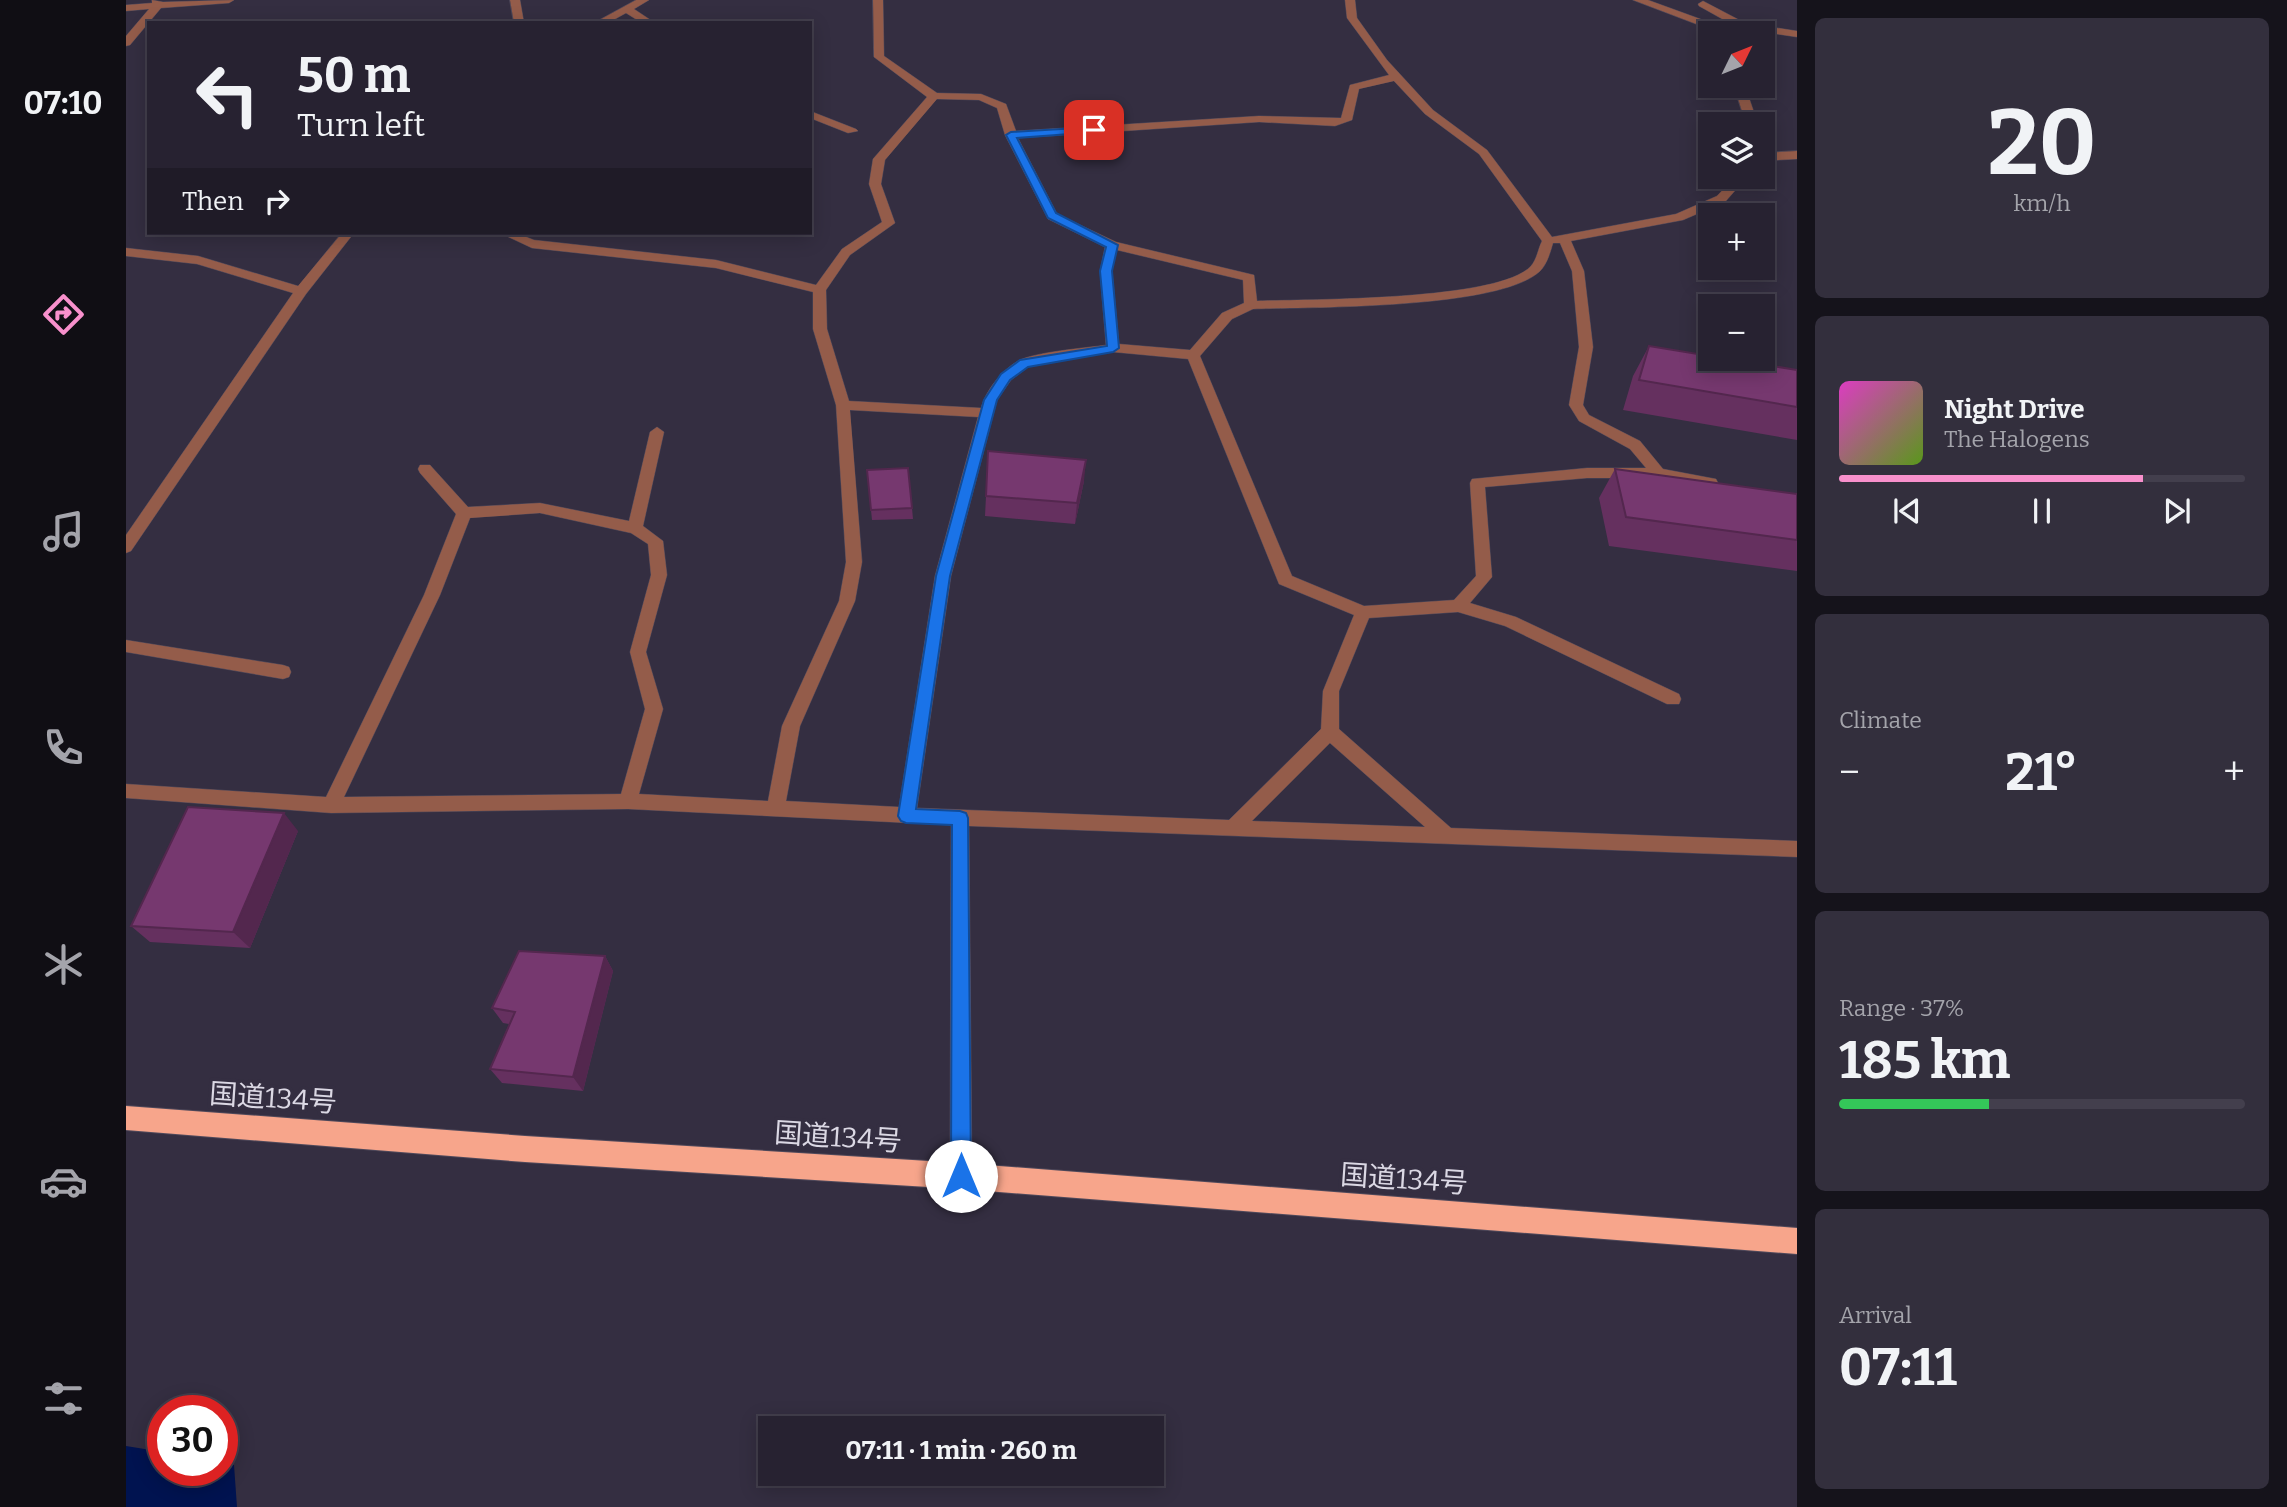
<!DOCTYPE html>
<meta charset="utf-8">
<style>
:root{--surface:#272231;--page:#332f3d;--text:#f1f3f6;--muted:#a4a4ab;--line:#433f4d;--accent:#f890cc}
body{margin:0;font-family:Bitter,"Noto Sans JP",serif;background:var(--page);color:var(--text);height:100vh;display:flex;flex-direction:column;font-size:26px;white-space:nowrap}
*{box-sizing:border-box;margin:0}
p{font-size:23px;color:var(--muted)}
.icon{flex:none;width:38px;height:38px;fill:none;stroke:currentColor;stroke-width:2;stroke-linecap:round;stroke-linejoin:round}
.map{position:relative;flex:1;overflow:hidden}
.details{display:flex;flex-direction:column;gap:18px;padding:18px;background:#15131b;width:490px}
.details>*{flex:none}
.guide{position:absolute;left:21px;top:21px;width:665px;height:214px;border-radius:0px;box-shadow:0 4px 18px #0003,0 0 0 2px var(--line);background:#272231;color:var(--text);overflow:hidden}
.needle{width:46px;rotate:47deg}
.controls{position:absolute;left:1572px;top:21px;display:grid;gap:14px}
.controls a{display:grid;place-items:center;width:77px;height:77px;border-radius:0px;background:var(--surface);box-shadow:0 4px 18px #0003,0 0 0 2px var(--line);font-size:35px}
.speed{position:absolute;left:21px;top:1395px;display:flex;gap:14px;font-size:35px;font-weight:700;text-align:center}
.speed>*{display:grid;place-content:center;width:91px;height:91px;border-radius:50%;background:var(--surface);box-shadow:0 4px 18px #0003,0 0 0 2px var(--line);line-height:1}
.speed .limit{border:10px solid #d22;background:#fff;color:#111}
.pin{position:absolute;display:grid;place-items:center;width:60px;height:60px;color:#fff;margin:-30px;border-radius:14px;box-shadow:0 4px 10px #0006}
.me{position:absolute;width:77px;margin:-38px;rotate:0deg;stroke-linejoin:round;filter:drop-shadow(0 0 5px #0008)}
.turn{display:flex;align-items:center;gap:24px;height:147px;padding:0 35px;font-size:32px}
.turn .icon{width:91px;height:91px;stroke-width:2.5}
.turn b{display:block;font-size:49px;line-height:60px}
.then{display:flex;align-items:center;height:66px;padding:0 35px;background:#0003;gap:14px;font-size:26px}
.big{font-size:52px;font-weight:700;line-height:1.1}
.details .widget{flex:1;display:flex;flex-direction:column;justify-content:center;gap:10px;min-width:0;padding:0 24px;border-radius:10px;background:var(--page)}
.details .dial{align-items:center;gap:0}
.dial b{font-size:91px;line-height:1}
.song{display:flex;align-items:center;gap:21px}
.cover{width:84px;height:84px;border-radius:10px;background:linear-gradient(135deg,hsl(310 70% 55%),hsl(90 70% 35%))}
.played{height:7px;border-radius:4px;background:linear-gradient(90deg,var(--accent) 75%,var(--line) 75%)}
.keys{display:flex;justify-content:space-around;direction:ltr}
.heat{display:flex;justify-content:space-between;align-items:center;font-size:38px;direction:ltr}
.charge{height:10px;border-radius:5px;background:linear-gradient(90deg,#34c759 37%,var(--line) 0)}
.trip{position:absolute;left:632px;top:1416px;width:406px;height:70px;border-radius:0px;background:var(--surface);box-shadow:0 4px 18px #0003,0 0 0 2px var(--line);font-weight:700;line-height:70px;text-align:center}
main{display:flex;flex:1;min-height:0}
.menu{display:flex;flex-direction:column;width:126px;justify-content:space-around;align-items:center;background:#100e14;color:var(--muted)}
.menu .icon{width:49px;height:49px}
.menu .active{color:var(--accent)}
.menu b{font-size:32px;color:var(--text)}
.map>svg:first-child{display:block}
.water{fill:#001350}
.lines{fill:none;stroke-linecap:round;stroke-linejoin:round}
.minor-casing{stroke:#4f495b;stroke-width:1}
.highway-casing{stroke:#4f495b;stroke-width:2}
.minor{fill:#945c4a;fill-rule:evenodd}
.highway{fill:#f7a58b;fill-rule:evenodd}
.wall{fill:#65305f}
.shaded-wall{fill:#53274e}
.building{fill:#76386f;stroke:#53274e;stroke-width:2}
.route{fill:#1a73e8;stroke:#114b97;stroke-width:2}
.labels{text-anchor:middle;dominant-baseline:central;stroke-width:7;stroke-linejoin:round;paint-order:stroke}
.near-street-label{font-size:28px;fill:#dbd8e4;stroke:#342e41}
</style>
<main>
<nav class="menu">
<b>07:10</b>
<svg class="icon active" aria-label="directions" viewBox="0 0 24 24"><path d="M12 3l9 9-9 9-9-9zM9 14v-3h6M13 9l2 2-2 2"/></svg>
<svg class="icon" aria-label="music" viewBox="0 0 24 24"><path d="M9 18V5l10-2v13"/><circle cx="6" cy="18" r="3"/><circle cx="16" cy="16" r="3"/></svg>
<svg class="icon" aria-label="phone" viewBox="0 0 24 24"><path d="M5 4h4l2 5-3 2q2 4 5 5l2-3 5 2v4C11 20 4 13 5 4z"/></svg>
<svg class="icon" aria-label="climate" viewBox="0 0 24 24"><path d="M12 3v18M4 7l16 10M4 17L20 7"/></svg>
<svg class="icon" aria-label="car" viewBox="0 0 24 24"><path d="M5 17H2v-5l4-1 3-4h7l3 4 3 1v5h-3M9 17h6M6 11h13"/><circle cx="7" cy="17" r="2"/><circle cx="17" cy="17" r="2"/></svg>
<svg class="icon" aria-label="filters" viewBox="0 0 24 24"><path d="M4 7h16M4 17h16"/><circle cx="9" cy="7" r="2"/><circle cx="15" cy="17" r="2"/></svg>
</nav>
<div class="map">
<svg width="1671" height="1507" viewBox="0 0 1671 1507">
<rect width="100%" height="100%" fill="#342e41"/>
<path class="water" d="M0,1446L37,1452V1470H96V1463L108,1465L111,1507H0Z"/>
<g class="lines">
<g class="minor-casing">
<path id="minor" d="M26,0L37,2L108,0L103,3L35,8L4,45L0,46V36L23,9L0,11V5L26,3Z
M384,0H394L398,23H388Z
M510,0H523L508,9L529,23H516L500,13L482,23H468Z
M747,0H757L758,56L811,93L855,94L880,104L890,131L1133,116L1215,118L1224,85L1263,75L1221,18L1219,0H1229L1231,18L1261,60L1307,110L1361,150L1426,237L1550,214L1591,196L1609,177H1621L1599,202L1557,220L1445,241L1458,271L1467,347L1457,405L1463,415L1514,441L1537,469L1590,479L1592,483L1590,487L1585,488L1532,478H1461L1359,487L1366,577L1344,603L1390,617L1553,694L1555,699L1553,704H1541L1379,626L1332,612L1243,618L1213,691V729L1325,828L1671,841V857L843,826L846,1176L843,1184L835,1187L827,1184L824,1176L825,825L502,809L205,813L0,798V784L200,797L298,595L330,514L294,473L292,469L294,465H304L342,507L414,503L503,521L524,432L531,427L538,432L517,526L537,541L541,575L520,652L537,709L513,794L642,801L656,726L713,601L720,562L710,405L687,329V292L590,268L406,248L374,233H390L408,240L590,260L690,285L716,249L756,222L743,184L747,159L801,97L748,57ZM1268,81L1299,114L1353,154L1416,241C1412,249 1411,259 1405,266C1373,301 1183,299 1131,301L1128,275L990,242L931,214L892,138L1133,122L1209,126L1226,120L1233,89ZM811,99L853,100L871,108L879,135L922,219L979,247L974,271L980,345C960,348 908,352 892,361C876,370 860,390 855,408L723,401L701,329L700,290L724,255L769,223L755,184L759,160ZM1427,243H1434L1446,271L1453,347L1443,405L1453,421L1504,449L1520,468H1461L1346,479L1344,483L1350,576L1328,600L1238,606L1166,576L1074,356L1106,319L1127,309C1187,307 1371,309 1413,272C1421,265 1424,253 1427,243ZM991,250L1117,280L1118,303L1096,313L1064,350L993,344L986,271ZM987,352L1062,359L1153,584L1228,615L1197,691L1195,729L1103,820L791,808L825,576L871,400L885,380L902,367ZM724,410L852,417L809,576L773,807L660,801L674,726L729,601L736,562ZM414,513L505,533L522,544L525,575L504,652L519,709L495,794L218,797L314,595L344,518ZM1204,743L1299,827L1126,821Z
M1507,0H1522L1599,28L1607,25L1573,6L1572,4L1577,1L1619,23L1671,31V37L1617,29L1608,33H1594Z
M1608,86H1619L1632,124H1620Z
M684,111L730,129L732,131L722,133L684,118Z
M1671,151V159L1636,161V153Z
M216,233H228L180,294L5,551L0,553V535L167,293L71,264L0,256V248L72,256L172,286Z
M0,640L157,665L163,667L165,672L163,677L157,679L0,652Z"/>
</g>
<g class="highway-casing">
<path id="highway" d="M0,1106L399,1136L835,1163L1671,1228V1254L835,1189L399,1162L0,1130Z"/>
</g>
<use href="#minor" class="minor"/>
<use href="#highway" class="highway"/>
</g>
<path class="wall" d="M1523,346L1671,370V440L1497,410L1507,376Z
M1489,469L1671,494V571L1483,546L1473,498Z
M741,470L786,508L787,519L746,520Z
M958,481L949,524L859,516L860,496Z
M172,831L124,948L24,942L5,926Z
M479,956L487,971L457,1091L376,1083L364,1069L383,1024L377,1023L366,1008Z"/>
<path class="shaded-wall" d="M960,460L958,481L949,524L951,503Z
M158,813L172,831L124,948L107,932Z
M479,956L487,971L457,1091L447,1077Z"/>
<path class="building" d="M1523,346L1584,356V359H1604L1671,370V407L1513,380Z
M862,451L960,460L951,503L860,496Z
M782,468L786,508L745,510L741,470Z
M1489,469L1671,494V540L1500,517Z
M62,807L158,813L107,932L5,926Z
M393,951L479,956L447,1077L364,1069L389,1012L366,1008Z"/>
<path class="route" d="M968,127L973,130L971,132L891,138L930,213L992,245L986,271L993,348L987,352L902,367L884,380L871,400L824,576L790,809L834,811L840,813L842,818L845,1176L842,1183L835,1186L828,1183L825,1176L826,825L780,823L775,821L772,816L810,576L858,400L875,374L894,360L981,346L974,271L980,247L922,218L880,135L885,132Z"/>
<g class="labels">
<g class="near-street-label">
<text transform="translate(147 1098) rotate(4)">国道134号</text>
<text transform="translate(712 1137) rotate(4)">国道134号</text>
<text transform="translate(1278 1179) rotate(4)">国道134号</text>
</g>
</g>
</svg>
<div class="controls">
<a><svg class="needle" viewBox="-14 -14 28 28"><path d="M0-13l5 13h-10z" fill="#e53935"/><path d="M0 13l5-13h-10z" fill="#a4a4ab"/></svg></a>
<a><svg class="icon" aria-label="layers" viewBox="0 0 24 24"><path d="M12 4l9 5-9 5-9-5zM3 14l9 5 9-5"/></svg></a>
<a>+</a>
<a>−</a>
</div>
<div class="speed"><div class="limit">30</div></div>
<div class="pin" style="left:968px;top:130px;background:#d93025"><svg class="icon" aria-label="arrive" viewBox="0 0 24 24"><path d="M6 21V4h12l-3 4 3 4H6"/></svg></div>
<svg class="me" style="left:835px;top:1176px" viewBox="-20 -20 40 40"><circle r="19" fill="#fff"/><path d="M0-13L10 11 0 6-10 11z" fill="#1a73e8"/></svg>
<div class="trip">07:11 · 1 min · 260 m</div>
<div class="guide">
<div class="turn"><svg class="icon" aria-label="left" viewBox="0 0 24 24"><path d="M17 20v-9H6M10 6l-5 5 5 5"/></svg><div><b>50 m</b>Turn left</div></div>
<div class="then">Then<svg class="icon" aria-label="right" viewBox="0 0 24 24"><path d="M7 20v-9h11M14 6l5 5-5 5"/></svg></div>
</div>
</div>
<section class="details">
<div class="widget dial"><b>20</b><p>km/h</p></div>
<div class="widget">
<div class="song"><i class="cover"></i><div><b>Night Drive</b><p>The Halogens</p></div></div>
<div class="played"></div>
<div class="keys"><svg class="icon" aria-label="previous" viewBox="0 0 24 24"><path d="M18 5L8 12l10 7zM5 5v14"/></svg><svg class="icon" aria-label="pause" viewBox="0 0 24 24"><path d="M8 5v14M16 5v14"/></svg><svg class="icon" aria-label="next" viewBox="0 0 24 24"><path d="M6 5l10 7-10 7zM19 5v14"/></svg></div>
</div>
<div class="widget"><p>Climate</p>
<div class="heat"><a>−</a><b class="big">21°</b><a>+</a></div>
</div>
<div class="widget"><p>Range · 37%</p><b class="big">185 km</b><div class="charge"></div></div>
<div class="widget"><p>Arrival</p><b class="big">07:11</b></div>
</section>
</main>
